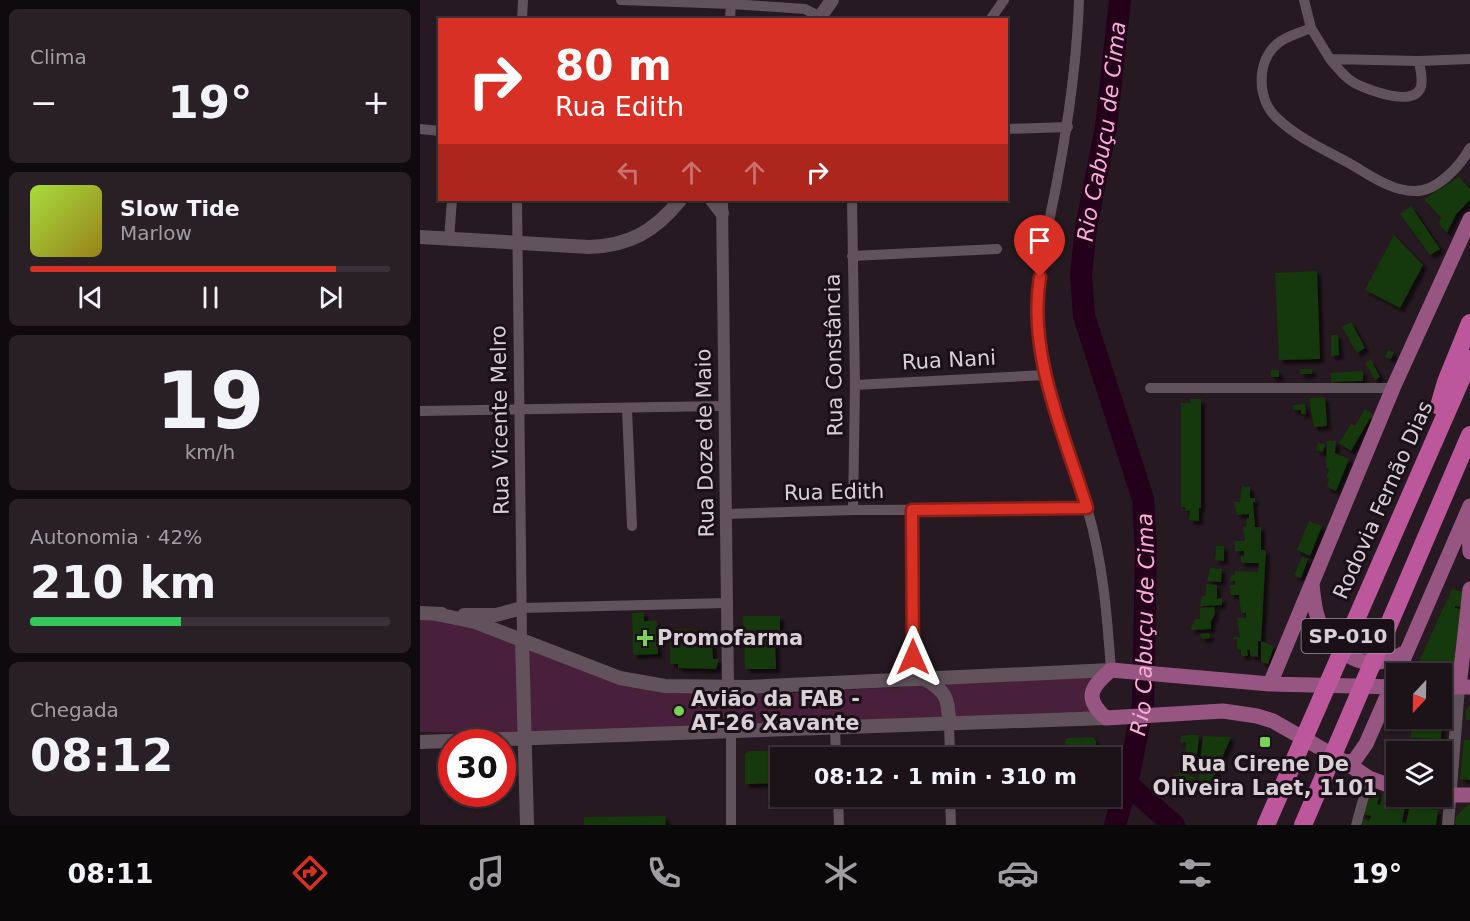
<!DOCTYPE html>
<html lang="pt">
<meta charset="utf-8">
<style>
:root{--surface:#1c1319;--page:#292026;--text:#f1f3f6;--muted:#a09ea2;--line:#3a3238;--accent:#d93025}
body{margin:0;font-family:"DejaVu Sans",sans-serif;background:var(--page);color:var(--text);height:100vh;display:flex;flex-direction:column;font-size:22px;white-space:nowrap}
*{box-sizing:border-box;margin:0}
p{font-size:20px;color:var(--muted)}
.icon{flex:none;width:33px;height:33px;fill:none;stroke:currentColor;stroke-width:2;stroke-linecap:round;stroke-linejoin:round}
.map{position:relative;flex:1;overflow:hidden}
.panel{display:flex;flex-direction:column;gap:9px;padding:9px;background:#0f0a0e;width:420px}
.panel>*{flex:none}
.banner{position:absolute;left:18px;top:18px;width:570px;height:183px;border-radius:0px;box-shadow:0 2px 4px #0004,0 0 0 2px var(--line);background:#d93025;color:#fff;overflow:hidden}
.needle{width:39px;rotate:202deg}
.tools{position:absolute;left:966px;top:663px;display:grid;gap:12px}
.tools a{display:grid;place-items:center;width:66px;height:66px;border-radius:0px;background:var(--surface);box-shadow:0 2px 4px #0004,0 0 0 2px var(--line);font-size:30px}
.speed{position:absolute;left:18px;top:729px;display:flex;gap:12px;font-size:30px;font-weight:700;text-align:center}
.speed>*{display:grid;place-content:center;width:78px;height:78px;border-radius:50%;background:var(--surface);box-shadow:0 2px 4px #0004,0 0 0 2px var(--line);line-height:1}
.speed .limit{border:9px solid #d22;background:#fff;color:#111}
.pin{position:absolute;display:grid;place-items:center;width:51px;height:51px;color:#fff;margin:-62px -26px;border-radius:50% 50% 50% 0;rotate:-45deg;box-shadow:0 0 6px #0007}
.pin .icon{rotate:45deg}
.me{position:absolute;width:66px;margin:-33px;rotate:0deg;stroke-linejoin:round;filter:drop-shadow(0 0 4px #0008)}
.turn{display:flex;align-items:center;gap:21px;height:126px;padding:0 18px;font-size:27px}
.turn .icon{width:78px;height:78px;stroke-width:2.5}
.turn b{display:block;font-size:42px;line-height:51px}
.lanes{display:flex;align-items:center;height:57px;padding:0 18px;background:#0003;justify-content:center;gap:30px;direction:ltr}
.lanes .off{opacity:.35}
.big{font-size:45px;font-weight:600;line-height:1.1}
.panel .widget{flex:1;display:flex;flex-direction:column;justify-content:center;gap:9px;min-width:0;padding:0 21px;border-radius:9px;background:var(--page)}
.panel .dial{align-items:center;gap:0}
.dial b{font-size:78px;line-height:1}
.song{display:flex;align-items:center;gap:18px}
.cover{width:72px;height:72px;border-radius:9px;background:linear-gradient(135deg,hsl(80 70% 55%),hsl(50 70% 35%))}
.played{height:6px;border-radius:3px;background:linear-gradient(90deg,var(--accent) 85%,var(--line) 85%)}
.keys{display:flex;justify-content:space-around;direction:ltr}
.heat{display:flex;justify-content:space-between;align-items:center;font-size:33px;direction:ltr}
.charge{height:9px;border-radius:4px;background:linear-gradient(90deg,#34c759 42%,var(--line) 0)}
.trip{position:absolute;left:350px;top:747px;width:351px;height:60px;border-radius:0px;background:var(--surface);box-shadow:0 2px 4px #0004,0 0 0 2px var(--line);font-weight:600;line-height:60px;text-align:center}
.tab-bar{display:flex;height:96px;justify-content:space-around;align-items:center;background:#0b080a;color:var(--muted)}
.tab-bar .icon{width:42px;height:42px}
.tab-bar .on{color:var(--accent)}
.tab-bar b{font-size:27px;color:var(--text)}
main{display:flex;flex:1;min-height:0}
.map>svg:first-child{display:block}
.green{fill:#49203b}
.lines{fill:none;stroke-linecap:round;stroke-linejoin:round}
.river{stroke:#25001a;stroke-width:22}
.building{fill:#183709;filter:url(#shadow)}
.minor{stroke:#61525b;stroke-width:10}
.tertiary{stroke:#61525b;stroke-width:12}
.secondary{stroke:#61525b;stroke-width:14}
.primary{stroke:#975581;stroke-width:15}
.motorway{stroke:#bb579a;stroke-width:18}
.route-casing{stroke:#8d1f18;stroke-width:15}
.route{stroke:#d93025;stroke-width:10}
.poi-dot{fill:#7ad157;stroke:#1c1018;stroke-width:2}
.labels{text-anchor:middle;dominant-baseline:central;stroke-width:6;stroke-linejoin:round;paint-order:stroke}
.shield{fill:#1c1018;stroke:#a0969c;stroke-width:1.5}
.shield-label{font-size:20px;font-weight:bold;fill:#d9d0d5}
.street-label{font-size:21px;fill:#d9d0d5;stroke:#1c1018}
.poi-label{font-size:21px;font-weight:bold;fill:#d9d0d5;stroke:#1c1018;text-anchor:start}
.water-label{font-size:22px;font-style:italic;fill:#f8addb;stroke:#1c1018}
</style>
<main>
<section class="panel">
<div class="widget"><p>Clima</p>
<div class="heat"><a>−</a><b class="big">19°</b><a>+</a></div>
</div>
<div class="widget">
<div class="song"><i class="cover"></i><div><b>Slow Tide</b><p>Marlow</p></div></div>
<div class="played"></div>
<div class="keys"><svg class="icon" aria-label="previous" viewBox="0 0 24 24"><path d="M18 5L8 12l10 7zM5 5v14"/></svg><svg class="icon" aria-label="pause" viewBox="0 0 24 24"><path d="M8 5v14M16 5v14"/></svg><svg class="icon" aria-label="next" viewBox="0 0 24 24"><path d="M6 5l10 7-10 7zM19 5v14"/></svg></div>
</div>
<div class="widget dial"><b>19</b><p>km/h</p></div>
<div class="widget"><p>Autonomia · 42%</p><b class="big">210 km</b><div class="charge"></div></div>
<div class="widget"><p>Chegada</p><b class="big">08:12</b></div>
</section>
<div class="map">
<svg width="1050" height="825" viewBox="0 0 1050 825">
<defs>
<filter id="shadow"><feDropShadow dx="4" dy="4" stdDeviation="1.5" flood-color="#0009"/></filter>
</defs>
<rect width="100%" height="100%" fill="#261921"/>
<path class="green" d="M0,615L40,623L234,691L356,694L674,676L671,713L80,733L0,732Z"/>
<g class="lines">
<g class="river">
<path d="M707,784L754,825"/>
<path id="s1" d="M695,825L707,784L723,705L726,552L723,499L664,316L661,274L666,228L686,127L700,0"/>
</g>
</g>
<path class="building" d="M1039,177L1050,189V200L1036,214L1027,233L1019,224L1021,218L1004,199Z
M991,206L1020,249L1010,255L980,214Z
M974,235L1003,265L980,308L945,290Z
M897,271L900,359L859,360L855,273Z
M931,322L945,348L937,353L922,327Z
M911,335H918L919,355L911,356Z
M968,350L974,352L971,359L965,357Z
M951,360L960,377L955,380L945,363Z
M880,369H892V374H880Z
M851,370H859V377H851Z
M943,371V381L911,382V373Z
M905,397L907,426L894,427L889,398Z
M770,399H781V508H779V521L769,520L770,511H765V507H761V403H770Z
M885,404L886,414H881V410H873V405Z
M945,409L954,415L951,419L950,418L931,451L919,443L931,424L935,426Z
M907,441H916L915,453L929,459L916,491L907,487L909,479L906,478L909,469L906,468Z
M898,443L905,444L903,452L896,450Z
M822,486L830,487V498H835V502H833L835,527H841V550H846L841,641L854,646L848,664L841,662V641H838V657L830,656V650H827L828,656H821V650L817,649V639H813L814,637H820L817,618H826V613H821L819,595H810V585H815V581H810L811,575H815V571L838,572L839,563H821V556H824V551H815V541H825L823,527H826L827,518H829V514L817,515L814,502H820Z
M889,521L902,526L890,556L877,550Z
M796,546H804V561L795,560Z
M882,557L888,559L881,578L874,575Z
M790,568L802,569L801,582L787,581Z
M786,584L797,585V599L802,598V605L780,606L782,596H786Z
M1032,589L1043,592L1042,607L1035,606V608L1042,609L1036,667L1008,668V672L999,673L998,670H995Z
M794,607L795,614L791,621V629L771,630L772,624H774L775,619H780V608Z
M224,612V621H237L238,654L213,655L212,613Z
M323,616H360V639H355L356,669H325Z
M255,629L291,630L290,642L292,643L293,659H299L296,669L258,668V664H250V639H255Z
M789,633L790,638L782,639L780,634Z
M1050,705V720H1046V710Z
M992,718H1022L1021,739L991,738Z
M768,735H779L777,756H783L784,763L787,756H781L783,736L811,737L790,786L777,781L782,769L776,766L777,757H765L766,742H760L761,736Z
M673,737L676,741L677,758H646L645,742L647,738Z
M1044,740H1050V780L1040,779Z
M1028,742L1027,755H1022V752H975V747H971V743Z
M329,751H362L363,758H360V783L325,784V754Z
M759,772L777,778L774,787L753,780L755,774L758,775Z
M949,788L957,791L956,796L959,797L957,804L960,805L963,793L986,803L982,822L986,823L990,806L1018,810L1016,825H939L941,818L949,821L951,816L942,814Z
M1047,805H1050V825H1035L1036,817Z
M245,816L246,825H164V817Z"/>
<g class="lines">
<path class="minor" d="M201,0L311,4L385,9L400,17
M659,0C657,60 649,117 638,176C629,227 613,281 619,333C625,393 650,450 667,508C683,561 687,615 691,670
M884,0L891,28L910,59L999,61L1050,59
M102,20L103,0
M310,20L311,0
M570,20L584,0
M891,28C880,33 866,36 857,44C836,62 837,100 857,118C877,137 903,149 927,162C947,173 970,191 994,191C1017,192 1040,166 1050,148
M910,59C916,66 922,74 930,80C942,89 991,107 1000,89C1004,82 1000,69 999,61
M0,129L20,131
M586,129L648,127
M97,200L102,639
M432,200L435,385L433,510
M29,239L32,200
M432,256L577,249
M435,385L625,375
M730,388H973
M207,409L212,526
M0,411L304,406
M492,510L493,678
M306,514L433,510L667,509
M102,608L307,603
M529,723L530,758
M415,728L416,758
M418,796L419,825
M530,796L531,825
M311,825V730
M936,825L949,778"/>
<path class="tertiary" d="M302,200L308,687
M1028,825L1039,687"/>
<path class="secondary" d="M398,20L412,0
M292,200L302,213
M0,237L169,247C209,246 235,231 260,200
M0,613L22,614
M16,614L55,622L200,678L245,686L327,687L691,670
M44,615H76L102,608
M102,639L107,825
M503,678C525,690 529,698 529,723
M0,742L686,718"/>
<path class="primary" d="M1048,516L1050,552
M892,584C893,593 894,603 896,612C901,635 926,662 951,663C964,663 975,658 986,652
M977,674L1050,506
M850,684L973,388L1050,219
M976,687L850,684L691,670C671,687 663,698 686,718L803,711L837,716L853,721L925,762L949,778L976,788
M1022,687H1050
M1039,687L1050,589
M925,762L934,761L946,744L975,678
M1022,795H1050"/>
<path class="motorway" d="M1019,406L1026,382L1050,323
M846,825L1050,359
M883,825L1050,435"/>
</g>
<g class="lines">
<g class="route-casing">
<path id="route" d="M493,657L492,510L667,508C645,436 607,354 620,277"/>
</g>
<use href="#route" class="route"/>
</g>
<g class="poi-dot">
<path d="M222 629h6v6h6v6h-6v6h-6v-6h-6v-6h6z"/>
<circle cx="259" cy="711" r="6"/>
<rect x="839" y="736" width="12" height="12" rx="3"/>
</g>
<g class="labels">
<rect class="shield" x="881.5" y="619" width="93" height="34" rx="4.5"/>
<g class="shield-label">
<text x="928" y="636">SP-010</text>
</g>
<g class="street-label">
<text transform="translate(414 355) rotate(-91)">Rua Constância</text>
<text transform="translate(529 360) rotate(-3)">Rua Nani</text>
<text transform="translate(80 420) rotate(-91)">Rua Vicente Melro</text>
<text transform="translate(285 443) rotate(-91)">Rua Doze de Maio</text>
<text transform="translate(414 492) rotate(-1)">Rua Edith</text>
<text transform="translate(963 500) rotate(-66)">Rodovia Fernão Dias</text>
</g>
<g class="poi-label">
<text x="237" y="638">Promofarma</text>
<text x="271" y="699">Avião da FAB -<tspan x="271" dy="24">AT-26 Xavante</tspan></text>
<text x="845" y="764" text-anchor="middle">Rua Cirene De<tspan x="845" dy="24">Oliveira Laet, 1101</tspan></text>
</g>
<g class="water-label">
<text stroke="none"><textPath href="#s1" startOffset="708">Rio Cabuçu de Cima</textPath></text>
<text stroke="none"><textPath href="#s1" startOffset="204">Rio Cabuçu de Cima</textPath></text>
</g>
</g>
</svg>
<div class="tools">
<a><svg class="needle" viewBox="-14 -14 28 28"><path d="M0-13l5 13h-10z" fill="#e53935"/><path d="M0 13l5-13h-10z" fill="#a09ea2"/></svg></a>
<a><svg class="icon" aria-label="layers" viewBox="0 0 24 24"><path d="M12 4l9 5-9 5-9-5zM3 14l9 5 9-5"/></svg></a>
</div>
<div class="speed"><div class="limit">30</div></div>
<div class="pin" style="left:620px;top:277px;background:#d93025"><svg class="icon" aria-label="arrive" viewBox="0 0 24 24"><path d="M6 21V4h12l-3 4 3 4H6"/></svg></div>
<svg class="me" style="left:493px;top:657px" viewBox="-20 -20 40 40"><path d="M0-17L14 15 0 8-14 15z" fill="#d93025" stroke="#fff" stroke-width="4"/></svg>
<div class="trip">08:12 · 1 min · 310 m</div>
<div class="banner">
<div class="turn"><svg class="icon" aria-label="right" viewBox="0 0 24 24"><path d="M7 20v-9h11M14 6l5 5-5 5"/></svg><div><b>80 m</b>Rua Edith</div></div>
<div class="lanes"><svg class="icon off" aria-label="left" viewBox="0 0 24 24"><path d="M17 20v-9H6M10 6l-5 5 5 5"/></svg><svg class="icon off" aria-label="ahead" viewBox="0 0 24 24"><path d="M12 20V5M6 11l6-6 6 6"/></svg><svg class="icon off" aria-label="ahead" viewBox="0 0 24 24"><path d="M12 20V5M6 11l6-6 6 6"/></svg><svg class="icon" aria-label="right" viewBox="0 0 24 24"><path d="M7 20v-9h11M14 6l5 5-5 5"/></svg></div>
</div>
</div>
</main>
<nav class="tab-bar">
<b>08:11</b>
<svg class="icon on" aria-label="directions" viewBox="0 0 24 24"><path d="M12 3l9 9-9 9-9-9zM9 14v-3h6M13 9l2 2-2 2"/></svg>
<svg class="icon" aria-label="music" viewBox="0 0 24 24"><path d="M9 18V5l10-2v13"/><circle cx="6" cy="18" r="3"/><circle cx="16" cy="16" r="3"/></svg>
<svg class="icon" aria-label="phone" viewBox="0 0 24 24"><path d="M5 4h4l2 5-3 2q2 4 5 5l2-3 5 2v4C11 20 4 13 5 4z"/></svg>
<svg class="icon" aria-label="climate" viewBox="0 0 24 24"><path d="M12 3v18M4 7l16 10M4 17L20 7"/></svg>
<svg class="icon" aria-label="car" viewBox="0 0 24 24"><path d="M5 17H2v-5l4-1 3-4h7l3 4 3 1v5h-3M9 17h6M6 11h13"/><circle cx="7" cy="17" r="2"/><circle cx="17" cy="17" r="2"/></svg>
<svg class="icon" aria-label="filters" viewBox="0 0 24 24"><path d="M4 7h16M4 17h16"/><circle cx="9" cy="7" r="2"/><circle cx="15" cy="17" r="2"/></svg>
<b>19°</b>
</nav>
